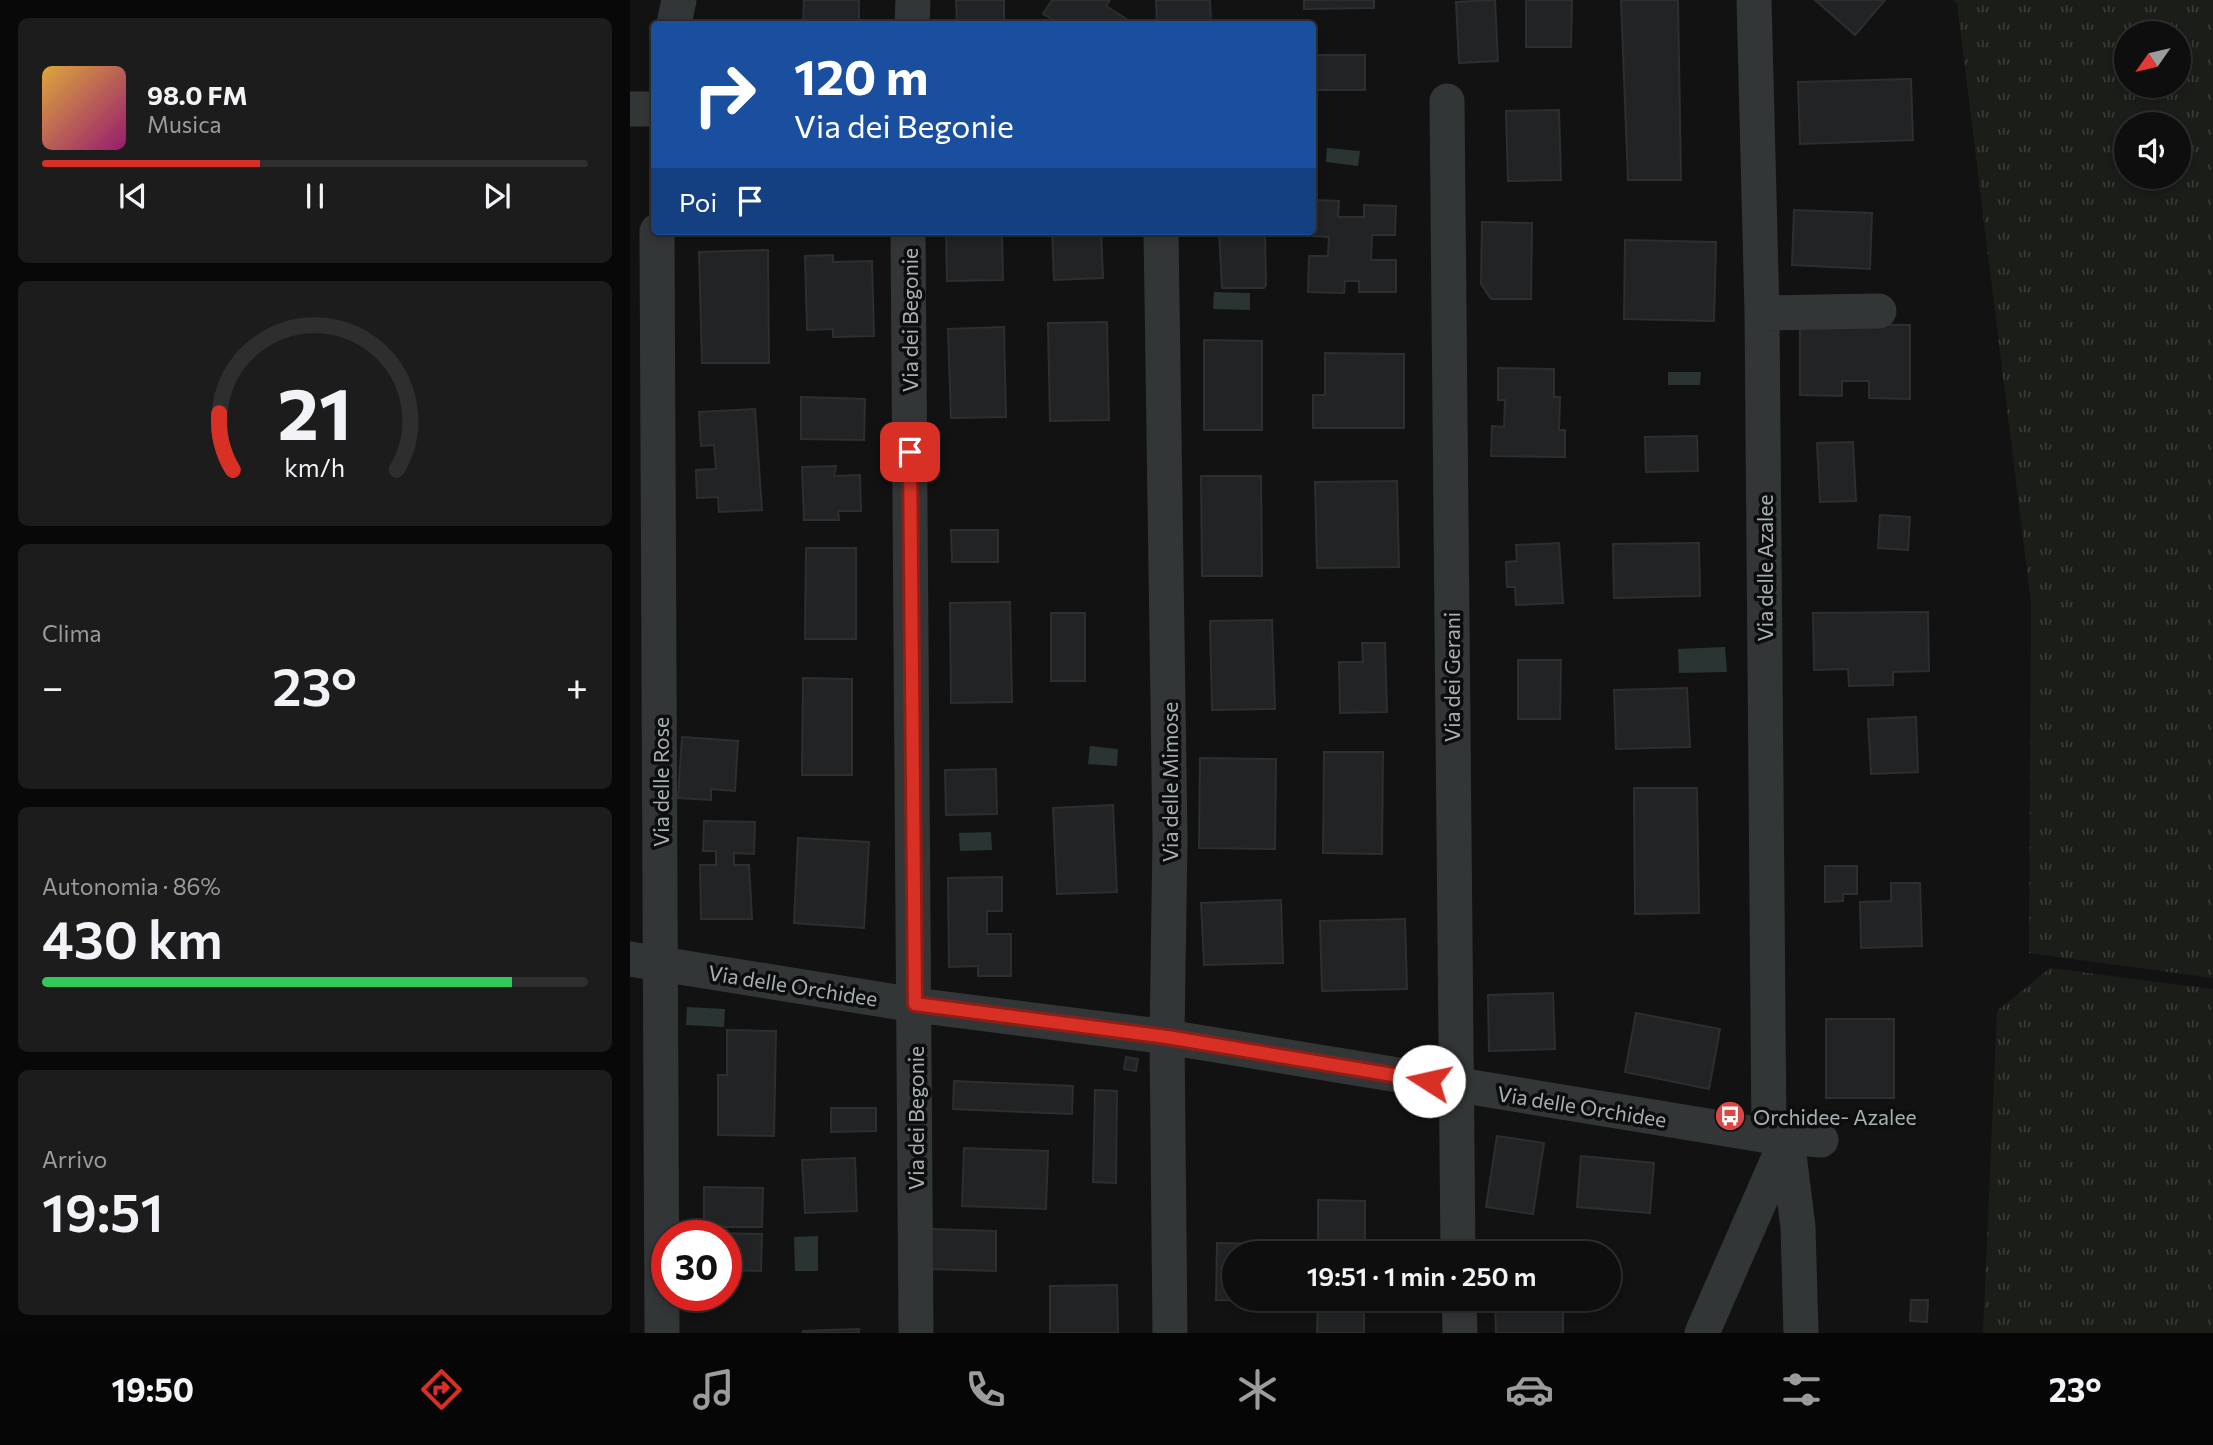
<!DOCTYPE html>
<html lang="it">
<meta charset="utf-8">
<style>
:root{--surface:#0e0e0e;--page:#1c1c1c;--text:#f1f3f6;--muted:#9b9c9e;--line:#2e2e2e;--accent:#d93025}
body{margin:0;font-family:Commissioner,sans-serif;background:var(--page);color:var(--text);height:100vh;display:flex;flex-direction:column;font-size:26px;white-space:nowrap}
*{box-sizing:border-box;margin:0}
p{font-size:23px;color:var(--muted)}
.icon{flex:none;width:38px;height:38px;fill:none;stroke:currentColor;stroke-width:2;stroke-linecap:round;stroke-linejoin:round}
.map{position:relative;flex:1;overflow:hidden}
.sheet{display:flex;flex-direction:column;gap:18px;padding:18px;background:#080808;width:630px}
.sheet>*{flex:none}
.guide{position:absolute;left:21px;top:21px;width:665px;height:214px;border-radius:7px;box-shadow:0 4px 10px #0003,0 0 0 2px var(--line);background:#1a4fa0;color:#fff;overflow:hidden}
.needle{width:46px;rotate:236deg}
.fabs{position:absolute;left:1484px;top:21px;display:grid;gap:14px}
.fabs a{display:grid;place-items:center;width:77px;height:77px;border-radius:50%;background:var(--surface);box-shadow:0 4px 10px #0003,0 0 0 2px var(--line);font-size:35px}
.speed{position:absolute;left:21px;top:1220px;display:flex;gap:14px;font-size:35px;font-weight:700;text-align:center}
.speed>*{display:grid;place-content:center;width:91px;height:91px;border-radius:50%;background:var(--surface);box-shadow:0 4px 10px #0003,0 0 0 2px var(--line);line-height:1}
.speed .limit{border:10px solid #d22;background:#fff;color:#111}
.pin{position:absolute;display:grid;place-items:center;width:60px;height:60px;color:#fff;margin:-30px;border-radius:14px;box-shadow:0 4px 10px #0006}
.me{position:absolute;width:77px;margin:-38px;rotate:280deg;stroke-linejoin:round;filter:drop-shadow(0 0 5px #0008)}
.turn{display:flex;align-items:center;gap:24px;height:147px;padding:0 28px;font-size:32px}
.turn .icon{width:91px;height:91px;stroke-width:2.5}
.turn b{display:block;font-size:49px;line-height:60px}
.then{display:flex;align-items:center;height:66px;padding:0 28px;background:#0003;gap:14px;font-size:26px}
.big{font-size:52px;font-weight:600;line-height:1.1}
.sheet .card{flex:1;display:flex;flex-direction:column;justify-content:center;gap:10px;min-width:0;padding:0 24px;border-radius:10px;background:var(--page)}
.sheet .dial{align-items:center;gap:0}
.dial svg{height:182px;overflow:visible;fill:none;stroke:var(--line);stroke-width:7;stroke-linecap:round;text-anchor:middle}
.dial text{fill:var(--text);stroke:none}
.song{display:flex;align-items:center;gap:21px}
.cover{width:84px;height:84px;border-radius:10px;background:linear-gradient(135deg,hsl(40 70% 55%),hsl(320 70% 35%))}
.played{height:7px;border-radius:4px;background:linear-gradient(90deg,var(--accent) 40%,var(--line) 40%)}
.keys{display:flex;justify-content:space-around;direction:ltr}
.heat{display:flex;justify-content:space-between;align-items:center;font-size:38px;direction:ltr}
.charge{height:10px;border-radius:5px;background:linear-gradient(90deg,#34c759 86%,var(--line) 0)}
.trip{position:absolute;left:592px;top:1241px;width:399px;height:70px;border-radius:35px;background:var(--surface);box-shadow:0 4px 10px #0003,0 0 0 2px var(--line);font-weight:600;line-height:70px;text-align:center}
.tabs{display:flex;height:112px;justify-content:space-around;align-items:center;background:#060606;color:var(--muted)}
.tabs .icon{width:49px;height:49px}
.tabs .active{color:var(--accent)}
.tabs b{font-size:32px;color:var(--text)}
main{display:flex;flex:1;min-height:0}
.map>svg:first-child{display:block}
.grass{fill:url(#grass-tufts);fill-rule:evenodd}
.water{fill:#2a3533}
.building{fill:#222324;stroke:#2c2e2f;stroke-width:2}
.lines{fill:none;stroke-linecap:round;stroke-linejoin:round}
.street{stroke:#333637;stroke-width:35}
.route-casing{stroke:#8d1f18;stroke-width:18}
.route{stroke:#d93025;stroke-width:12}
.labels{text-anchor:middle;dominant-baseline:central;stroke-width:7;stroke-linejoin:round;paint-order:stroke}
.street-label{font-size:21px;fill:#a5b1b2;stroke:#0d0d0e}
.poi-label{font-size:21px;fill:#a5b1b2;stroke:#0d0d0e;text-anchor:start}
</style>
<main>
<section class="sheet">
<div class="card">
<div class="song"><i class="cover"></i><div><b>98.0 FM</b><p>Musica</p></div></div>
<div class="played"></div>
<div class="keys"><svg class="icon" aria-label="previous" viewBox="0 0 24 24"><path d="M18 5L8 12l10 7zM5 5v14"/></svg><svg class="icon" aria-label="pause" viewBox="0 0 24 24"><path d="M8 5v14M16 5v14"/></svg><svg class="icon" aria-label="next" viewBox="0 0 24 24"><path d="M6 5l10 7-10 7zM19 5v14"/></svg></div>
</div>
<div class="card dial"><svg viewBox="0 0 100 80">
<path d="M14 69A42 42 0 1 1 86 69"/>
<path d="M14 69A42 42 0 0 1 8 44" stroke="#d93025"/>
<text x="50" y="56" font-size="32" font-weight="700">21</text>
<text x="50" y="72" font-size="11">km/h</text>
</svg></div>
<div class="card"><p>Clima</p>
<div class="heat"><a>−</a><b class="big">23°</b><a>+</a></div>
</div>
<div class="card"><p>Autonomia · 86%</p><b class="big">430 km</b><div class="charge"></div></div>
<div class="card"><p>Arrivo</p><b class="big">19:51</b></div>
</section>
<div class="map">
<svg width="1583" height="1333" viewBox="0 0 1583 1333">
<defs>
<pattern id="grass-tufts" width="24" height="20" patternUnits="userSpaceOnUse" patternTransform="scale(1.75)"><rect width="24" height="20" fill="#1b1d18"/><path d="M3 7l-1-3M5 7V3M7 7l1-3M15 17l-1-3M17 17v-4M19 17l1-3" fill="none" stroke="#393b37"/></pattern>
</defs>
<rect width="100%" height="100%" fill="#121213"/>
<path class="grass" d="M1323,0H1583V978L1399,953L1401,603L1327,4ZM1496,33H1549V86H1496ZM1496,124H1549V177H1496Z
M1420,968L1583,989V1333H1353L1367,1011Z"/>
<path class="water" d="M697,148L730,151L728,166L696,162Z
M584,292L620,293V310L583,309Z
M1038,372H1071L1070,385H1038Z
M1095,647L1097,672L1049,673L1048,649Z
M460,746L488,749L487,766L458,764Z
M361,832L362,850L330,851L329,833Z
M57,1007L95,1009L94,1027L56,1025Z
M188,1236V1271H165L164,1237Z"/>
<path class="building" d="M174,0H229V24H173Z
M326,0H374V24H327Z
M422,0H480L476,6L498,20L496,24H431L413,14Z
M526,0H580L581,24H527Z
M674,0H744V8L674,9Z
M865,0L868,61L829,63L826,2Z
M896,0H942L941,47H896Z
M991,0H1048L1051,180H998Z
M1185,0H1255L1225,35Z
M682,55H735V90H682Z
M1281,79L1283,140L1170,144L1168,82Z
M929,110L931,180L878,181L876,111Z
M684,200L709,201L708,217H734V205L766,206L765,235H742L741,260H766V292H729V281H715L714,293L678,292L679,256H698L699,237L683,236Z
M1164,210L1242,213L1240,269L1162,265Z
M852,222L902,223L901,299H861L851,284Z
M316,231H372L373,280L317,281Z
M422,231H471L473,278L424,280Z
M589,231H635L636,285L634,288H592Z
M995,240L1086,242L1084,321L994,319Z
M138,250L139,363H72L69,252Z
M203,255V262L242,261L244,336L203,337V329L177,330L175,256Z
M477,322L479,420L420,421L418,323Z
M1170,324L1280,325V399L1239,398V381H1212V396L1170,395Z
M374,327L376,417L321,418L318,329Z
M574,340L632,341V430H574Z
M695,353L774,354V428H683V395H695Z
M868,368L924,369V397H930L929,430H935V457L861,456L862,426L874,427L875,400H868Z
M171,397L235,399L234,440L171,439Z
M125,409L132,510L89,512L88,497L67,498L66,470L86,469L84,445L71,446L69,412Z
M1067,436L1068,471L1016,472L1015,437Z
M1223,442L1226,501L1190,502L1187,443Z
M206,466L204,476L230,475L231,511H208L209,520H174L172,467Z
M571,476H631L632,576H572Z
M767,481L769,567L687,568L685,482Z
M1250,515L1280,517L1278,550L1248,548Z
M321,530H368V562H322Z
M929,543L933,603L886,605L885,587H877L876,562L887,561L886,545Z
M1069,543L1070,596L984,598L983,544Z
M176,548H226V639H175Z
M380,602L382,702L321,703L320,603Z
M1298,612L1299,671L1263,672V685L1219,686L1218,669L1184,670L1183,613Z
M421,613H455V681H421Z
M642,620L645,709L582,710L580,621Z
M732,643H755L757,712L710,713L709,662H733Z
M888,660H931L930,719H888Z
M173,678L222,679V775H172Z
M1057,688L1060,747L986,749L984,690Z
M1286,717L1288,772L1241,774L1238,719Z
M52,737L108,741L105,791L81,789V800L48,798Z
M694,752H753L752,854L693,853Z
M570,758L646,759L645,849L569,848Z
M366,769L367,814L316,815L315,770Z
M1004,788H1067L1069,913L1005,914Z
M483,805L487,892L427,894L423,808Z
M74,821L125,822L124,854L104,853V865H119L122,919H71L70,865H86V851H73Z
M168,838L239,842L234,928L164,923Z
M1195,866H1227V894H1213V901L1195,902Z
M372,877V911H357V934H381V976H348V966L319,967L318,878Z
M1261,883H1290L1292,946L1231,948L1230,902L1261,901Z
M651,900L653,963L574,965L571,903Z
M775,919L777,989L692,991L690,921Z
M923,993L925,1049L859,1051L858,995Z
M1006,1013L1090,1029L1079,1089L995,1072Z
M1196,1019H1264V1098H1196Z
M97,1030L146,1031L144,1136L88,1135V1075H97Z
M496,1057L508,1059L506,1071L494,1069Z
M324,1081L443,1086L442,1114L323,1109Z
M465,1090L487,1091L486,1183L463,1182Z
M201,1108H246V1131L201,1132Z
M867,1136L914,1143L903,1214L856,1207Z
M334,1148L418,1151L416,1209L332,1206Z
M951,1156L1024,1163L1020,1213L947,1207Z
M225,1158L227,1211L175,1213L172,1160Z
M74,1187L133,1188L132,1227H74Z
M688,1200L735,1201V1253H688Z
M300,1229L366,1231V1271L299,1269Z
M80,1233L132,1234L131,1271L96,1270V1236H80Z
M587,1243L646,1244V1253H604V1298H645V1301L586,1300Z
M487,1285L488,1333H420V1286Z
M688,1298H734V1333H687Z
M865,1298H933V1333H866Z
M1281,1300H1298L1297,1322L1280,1321Z
M229,1329V1333H173V1331Z"/>
<g class="lines">
<path class="street" d="M1124,0L1132,313L1139,1136
M44,24L49,0
M282,24L283,0
M817,101L828,1253
M0,109H24
M27,231L32,1333
M278,231L286,1333
M531,231L540,839L537,1037L540,1333
M1132,313L1249,311
M0,959L285,1005L537,1037L1139,1136L1191,1140
M1157,1139L1168,1227L1171,1333
M829,1298L830,1333
M1072,1333L1157,1139"/>
</g>
<g class="lines">
<g class="route-casing">
<path id="route" d="M280,452L285,1004L537,1037L799,1081"/>
</g>
<use href="#route" class="route"/>
</g>
<defs>
<g id="bus-disc" transform="scale(1.575)"><circle r="9.5" fill="#db4742" stroke="#0d0d0e"/><path d="M-5-6H5V4H4V6H2V4H-2V6H-4V4H-5ZM-3.5-4V0h7V-4ZM-3.5 1.2v1.5H-2V1.2ZM2 1.2v1.5H3.5V1.2Z" fill="#fff"/></g>
</defs>
<g fill-rule="evenodd">
<use href="#bus-disc" x="1100" y="1116"/>
</g>
<g class="labels">
<g class="street-label">
<text transform="translate(279 320) rotate(-90)">Via dei Begonie</text>
<text transform="translate(1134 568) rotate(-90)">Via delle Azalee</text>
<text transform="translate(821 677) rotate(-90)">Via dei Gerani</text>
<text transform="translate(30 782) rotate(-90)">Via delle Rose</text>
<text transform="translate(539 782) rotate(-90)">Via delle Mimose</text>
<text transform="translate(163 985) rotate(9)">Via delle Orchidee</text>
<text transform="translate(952 1106) rotate(9)">Via delle Orchidee</text>
<text transform="translate(285 1118) rotate(-90)">Via dei Begonie</text>
</g>
<g class="poi-label">
<text x="1123" y="1116">Orchidee- Azalee</text>
</g>
</g>
</svg>
<div class="fabs">
<a><svg class="needle" viewBox="-14 -14 28 28"><path d="M0-13l5 13h-10z" fill="#e53935"/><path d="M0 13l5-13h-10z" fill="#9b9c9e"/></svg></a>
<a><svg class="icon" aria-label="sound" viewBox="0 0 24 24"><path d="M4 9h4l5-4v14l-5-4H4zM17 9q2 3 0 6"/></svg></a>
</div>
<div class="speed"><div class="limit">30</div></div>
<div class="pin" style="left:280px;top:452px;background:#d93025"><svg class="icon" aria-label="arrive" viewBox="0 0 24 24"><path d="M6 21V4h12l-3 4 3 4H6"/></svg></div>
<svg class="me" style="left:799px;top:1081px" viewBox="-20 -20 40 40"><circle r="19" fill="#fff"/><path d="M0-13L10 11 0 6-10 11z" fill="#d93025"/></svg>
<div class="trip">19:51 · 1 min · 250 m</div>
<div class="guide">
<div class="turn"><svg class="icon" aria-label="right" viewBox="0 0 24 24"><path d="M7 20v-9h11M14 6l5 5-5 5"/></svg><div><b>120 m</b>Via dei Begonie</div></div>
<div class="then">Poi<svg class="icon" aria-label="arrive" viewBox="0 0 24 24"><path d="M6 21V4h12l-3 4 3 4H6"/></svg></div>
</div>
</div>
</main>
<nav class="tabs">
<b>19:50</b>
<svg class="icon active" aria-label="directions" viewBox="0 0 24 24"><path d="M12 3l9 9-9 9-9-9zM9 14v-3h6M13 9l2 2-2 2"/></svg>
<svg class="icon" aria-label="music" viewBox="0 0 24 24"><path d="M9 18V5l10-2v13"/><circle cx="6" cy="18" r="3"/><circle cx="16" cy="16" r="3"/></svg>
<svg class="icon" aria-label="phone" viewBox="0 0 24 24"><path d="M5 4h4l2 5-3 2q2 4 5 5l2-3 5 2v4C11 20 4 13 5 4z"/></svg>
<svg class="icon" aria-label="climate" viewBox="0 0 24 24"><path d="M12 3v18M4 7l16 10M4 17L20 7"/></svg>
<svg class="icon" aria-label="car" viewBox="0 0 24 24"><path d="M5 17H2v-5l4-1 3-4h7l3 4 3 1v5h-3M9 17h6M6 11h13"/><circle cx="7" cy="17" r="2"/><circle cx="17" cy="17" r="2"/></svg>
<svg class="icon" aria-label="filters" viewBox="0 0 24 24"><path d="M4 7h16M4 17h16"/><circle cx="9" cy="7" r="2"/><circle cx="15" cy="17" r="2"/></svg>
<b>23°</b>
</nav>
